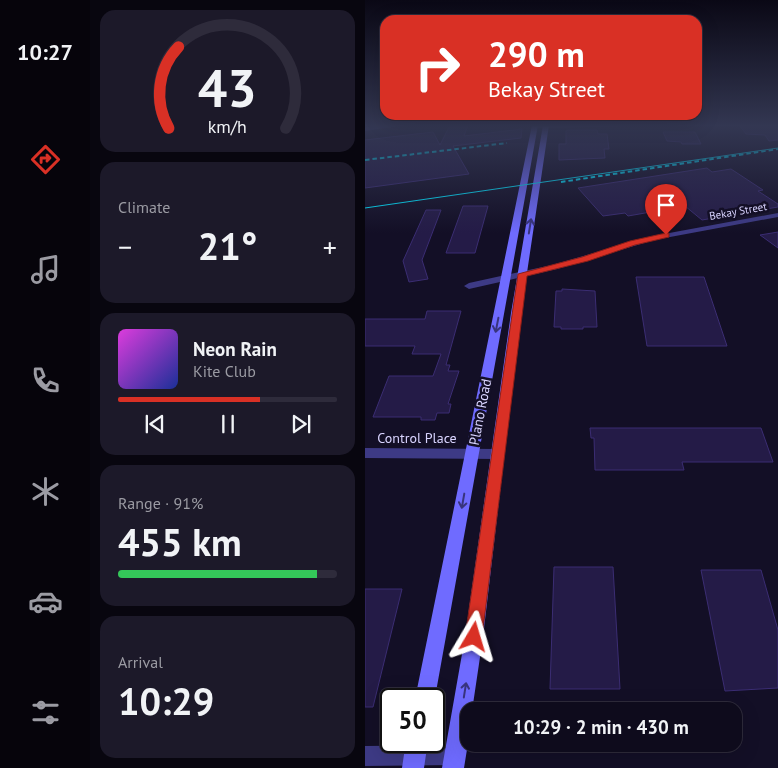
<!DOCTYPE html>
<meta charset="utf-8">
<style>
:root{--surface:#0e0b1c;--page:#1c1929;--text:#f1f3f6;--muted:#9b9ba3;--line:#2e2b3b;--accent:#d93025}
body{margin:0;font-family:"PT Sans",sans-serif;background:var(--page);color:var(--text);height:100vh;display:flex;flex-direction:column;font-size:19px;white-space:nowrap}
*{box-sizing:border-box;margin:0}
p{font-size:16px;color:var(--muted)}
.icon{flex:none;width:28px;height:28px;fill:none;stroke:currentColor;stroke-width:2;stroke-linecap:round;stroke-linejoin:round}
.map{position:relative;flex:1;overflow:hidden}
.drawer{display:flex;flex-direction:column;gap:10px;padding:10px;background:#08060f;width:275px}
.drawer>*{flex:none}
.top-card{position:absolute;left:15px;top:15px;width:322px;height:105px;border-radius:15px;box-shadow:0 5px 20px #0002,0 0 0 1px var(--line);background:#d93025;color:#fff;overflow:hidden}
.speed{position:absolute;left:15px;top:688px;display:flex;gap:10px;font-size:25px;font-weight:700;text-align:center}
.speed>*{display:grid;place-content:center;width:65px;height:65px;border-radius:50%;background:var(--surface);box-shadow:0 5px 20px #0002,0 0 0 1px var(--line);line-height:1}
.speed .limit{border:2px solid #111;border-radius:8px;background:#fff;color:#111}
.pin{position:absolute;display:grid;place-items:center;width:42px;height:42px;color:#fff;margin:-51px -21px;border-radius:50% 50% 50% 0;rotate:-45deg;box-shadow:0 0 5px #0007}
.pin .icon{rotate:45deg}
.me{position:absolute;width:55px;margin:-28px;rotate:7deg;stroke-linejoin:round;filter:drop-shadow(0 0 4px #0008)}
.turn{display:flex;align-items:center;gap:18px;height:105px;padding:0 25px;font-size:22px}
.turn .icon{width:65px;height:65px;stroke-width:2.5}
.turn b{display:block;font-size:35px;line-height:42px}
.big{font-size:38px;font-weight:800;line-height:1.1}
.drawer .widget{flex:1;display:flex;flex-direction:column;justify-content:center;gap:8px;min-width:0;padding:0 18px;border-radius:15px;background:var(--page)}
.drawer .dial{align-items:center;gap:0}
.dial svg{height:130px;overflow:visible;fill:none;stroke:var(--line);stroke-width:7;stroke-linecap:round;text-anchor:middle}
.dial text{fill:var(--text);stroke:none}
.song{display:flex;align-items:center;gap:15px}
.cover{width:60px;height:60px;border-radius:8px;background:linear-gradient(135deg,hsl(300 70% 55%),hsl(230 70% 35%))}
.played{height:5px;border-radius:2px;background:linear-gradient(90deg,var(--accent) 65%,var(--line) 65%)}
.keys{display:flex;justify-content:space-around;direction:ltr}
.heat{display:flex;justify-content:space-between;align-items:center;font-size:28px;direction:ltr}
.charge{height:8px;border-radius:4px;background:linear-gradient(90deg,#34c759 91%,var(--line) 0)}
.trip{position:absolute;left:95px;top:702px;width:282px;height:50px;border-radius:15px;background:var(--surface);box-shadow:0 5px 20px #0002,0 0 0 1px var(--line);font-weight:800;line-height:50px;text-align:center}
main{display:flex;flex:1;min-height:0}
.dock{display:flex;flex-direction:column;width:90px;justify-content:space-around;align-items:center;background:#06040b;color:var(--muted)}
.dock .icon{width:35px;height:35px}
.dock .current{color:var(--accent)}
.dock b{font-size:22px;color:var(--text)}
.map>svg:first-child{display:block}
.building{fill:#241b47;stroke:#3b2d73}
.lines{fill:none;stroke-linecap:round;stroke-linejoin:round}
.minor{fill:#3d3a85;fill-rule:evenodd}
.secondary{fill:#6f6bff;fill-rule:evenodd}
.tram{stroke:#00e5ff;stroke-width:1}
.rail{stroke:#00e5ff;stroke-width:2;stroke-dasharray:4.5 3;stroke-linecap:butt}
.oneway{stroke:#38347d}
.route{fill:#d93025;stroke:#8d1f18}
.labels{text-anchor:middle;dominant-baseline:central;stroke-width:5;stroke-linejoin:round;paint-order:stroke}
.far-street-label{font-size:11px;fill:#d9d4ff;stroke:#130f26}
.street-label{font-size:14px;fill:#d9d4ff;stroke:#130f26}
</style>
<main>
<nav class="dock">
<b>10:27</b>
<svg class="icon current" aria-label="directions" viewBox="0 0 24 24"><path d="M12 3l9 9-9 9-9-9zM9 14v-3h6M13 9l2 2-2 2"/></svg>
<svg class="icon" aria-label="music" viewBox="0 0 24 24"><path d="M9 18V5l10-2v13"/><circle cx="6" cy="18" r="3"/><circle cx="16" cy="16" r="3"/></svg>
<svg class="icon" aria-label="phone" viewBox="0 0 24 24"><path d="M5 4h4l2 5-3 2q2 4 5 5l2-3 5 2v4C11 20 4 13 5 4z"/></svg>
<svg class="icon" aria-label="climate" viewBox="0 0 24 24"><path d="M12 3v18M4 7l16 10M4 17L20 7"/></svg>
<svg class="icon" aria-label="car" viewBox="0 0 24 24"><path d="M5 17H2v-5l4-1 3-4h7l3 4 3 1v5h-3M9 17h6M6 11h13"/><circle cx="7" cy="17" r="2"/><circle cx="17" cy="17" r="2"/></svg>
<svg class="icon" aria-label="filters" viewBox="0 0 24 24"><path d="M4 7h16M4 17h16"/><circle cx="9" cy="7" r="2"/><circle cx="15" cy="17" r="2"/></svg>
</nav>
<section class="drawer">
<div class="widget dial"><svg viewBox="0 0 100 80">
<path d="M14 69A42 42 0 1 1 86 69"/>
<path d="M14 69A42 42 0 0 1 20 19" stroke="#d93025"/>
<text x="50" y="56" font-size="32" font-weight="700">43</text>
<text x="50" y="72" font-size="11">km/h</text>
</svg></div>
<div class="widget"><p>Climate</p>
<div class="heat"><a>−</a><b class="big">21°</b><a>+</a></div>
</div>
<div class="widget">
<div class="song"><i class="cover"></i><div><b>Neon Rain</b><p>Kite Club</p></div></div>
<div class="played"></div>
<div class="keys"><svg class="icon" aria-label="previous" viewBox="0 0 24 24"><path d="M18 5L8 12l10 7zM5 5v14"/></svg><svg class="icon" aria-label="pause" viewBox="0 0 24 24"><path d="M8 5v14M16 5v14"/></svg><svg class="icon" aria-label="next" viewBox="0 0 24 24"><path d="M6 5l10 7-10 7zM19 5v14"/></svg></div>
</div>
<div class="widget"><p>Range · 91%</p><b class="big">455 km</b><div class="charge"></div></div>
<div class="widget"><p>Arrival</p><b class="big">10:29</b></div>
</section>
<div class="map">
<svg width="413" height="768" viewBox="0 0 413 768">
<rect width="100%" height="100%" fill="#130f26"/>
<path class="building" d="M85,125H103L99,136L157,129L156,138L88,146L104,174L0,188V140L68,132L75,145Z
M374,125H413V140L404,141L400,135L381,134Z
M203,130H232L233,134H242L244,149H239L240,158L194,160V144H201V131Z
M298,132H330L336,144H317L316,142L302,141Z
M342,168L347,172L366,169L398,190L393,191L413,204V207L337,220L320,206L263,216L260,213L238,216L213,188Z
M98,206H123L110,253H81Z
M61,210H76L57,260L63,279L44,282L38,261Z
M413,232V248L395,235Z
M271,277H339L362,346H282Z
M197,289L230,291L232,327H218V329H196V327H189L191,291H197Z
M62,311H96L81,365H85L83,371H94L83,404H86L84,413H72L70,420H56V417H8L24,376H68L76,354H47L50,346H0V319H60Z
M225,428H396L408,462H317L319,470H230L229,438H226Z
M189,567H248L255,689H185Z
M336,570H396L413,630V688L360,691Z
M0,589H37L8,707H0Z"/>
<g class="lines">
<path class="minor" d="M20,125H40L0,131V127Z
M170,125H327L168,128Z
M413,213V217L289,240L192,269L104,289L99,286L104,283L187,265L288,236Z
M0,448L133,449L138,450L139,454L138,458L133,459L0,458Z
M90,745L97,748L100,755L97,762L90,765L0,766V746Z"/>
<path class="secondary" d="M167,125H173L69,703V699H50Z
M178,125H184L156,313L118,637L107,711H104V737L99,768H77L100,637L146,313Z
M41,741H63L59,768H37Z"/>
<path class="tram" d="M0,208L413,148"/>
<path class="rail" d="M0,160L142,143
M196,182L413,149"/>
</g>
<defs><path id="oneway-shaft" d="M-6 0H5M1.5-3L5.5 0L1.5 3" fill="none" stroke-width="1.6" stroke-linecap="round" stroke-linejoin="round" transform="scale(1.25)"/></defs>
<g class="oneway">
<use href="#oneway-shaft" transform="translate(165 226) rotate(-81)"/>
<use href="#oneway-shaft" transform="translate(132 325) rotate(101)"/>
<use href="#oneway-shaft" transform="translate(98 501) rotate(100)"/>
<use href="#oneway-shaft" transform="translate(100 690) rotate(-81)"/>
</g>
<linearGradient id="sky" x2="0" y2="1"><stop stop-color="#0a0815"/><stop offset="0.54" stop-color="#333752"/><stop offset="1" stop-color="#333752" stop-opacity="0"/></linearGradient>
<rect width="413" height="233" fill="url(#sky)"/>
<path class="route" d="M301,233H304V237L270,245L223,261L162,276L117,637L115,643L109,646L103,643L100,637L153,274L217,257L265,241Z"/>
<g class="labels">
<g class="far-street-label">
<text transform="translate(373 211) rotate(-10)">Bekay Street</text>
</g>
<g class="street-label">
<text transform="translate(115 412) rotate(-79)">Plano Road</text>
<text x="52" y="438">Control Place</text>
</g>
</g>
</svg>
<div class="speed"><div class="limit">50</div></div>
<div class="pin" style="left:301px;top:235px;background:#d93025"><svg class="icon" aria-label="arrive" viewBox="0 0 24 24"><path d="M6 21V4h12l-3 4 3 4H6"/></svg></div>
<svg class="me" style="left:109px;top:637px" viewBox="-20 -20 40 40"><path d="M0-17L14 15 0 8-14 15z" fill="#d93025" stroke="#fff" stroke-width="4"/></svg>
<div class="trip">10:29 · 2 min · 430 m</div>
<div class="top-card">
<div class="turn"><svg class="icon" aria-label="right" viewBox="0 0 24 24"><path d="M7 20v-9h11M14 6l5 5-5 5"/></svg><div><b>290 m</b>Bekay Street</div></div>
</div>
</div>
</main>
